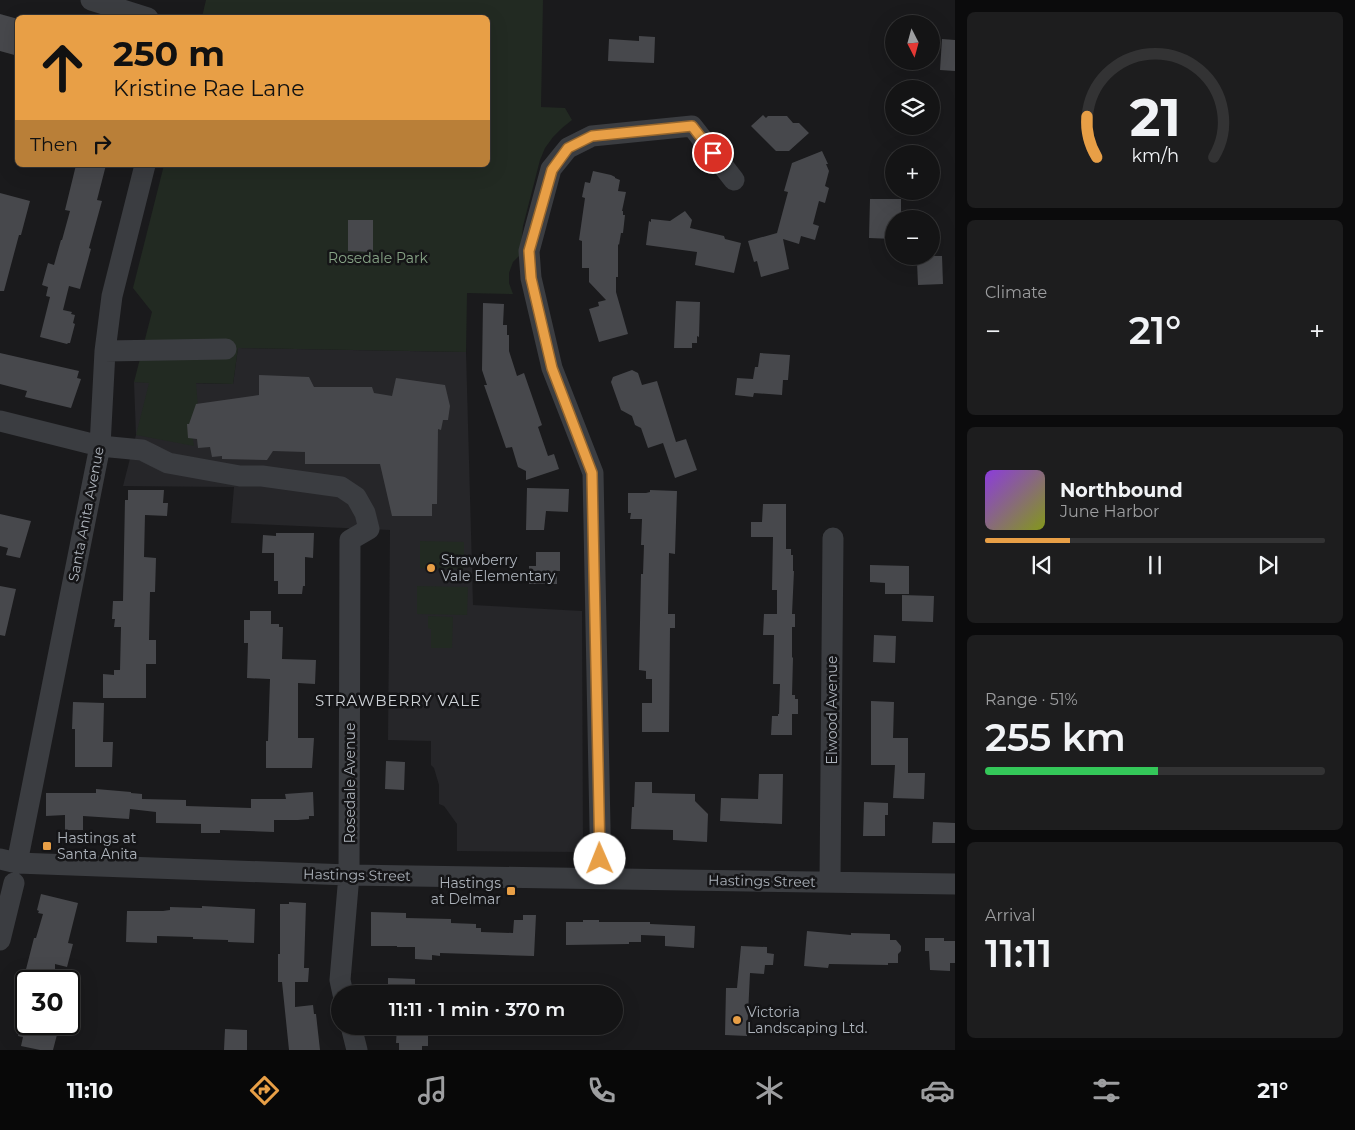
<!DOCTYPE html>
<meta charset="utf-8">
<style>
:root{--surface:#141415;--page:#1d1d1e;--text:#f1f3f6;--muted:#9d9ea0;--line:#333334;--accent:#e89f46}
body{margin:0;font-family:Montserrat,sans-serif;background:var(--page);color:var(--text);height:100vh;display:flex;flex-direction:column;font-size:19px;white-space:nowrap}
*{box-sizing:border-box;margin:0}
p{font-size:16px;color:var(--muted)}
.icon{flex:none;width:28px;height:28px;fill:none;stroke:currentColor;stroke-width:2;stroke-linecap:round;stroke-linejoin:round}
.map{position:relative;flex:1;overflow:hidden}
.details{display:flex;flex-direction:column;gap:12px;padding:12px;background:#0b0b0c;width:400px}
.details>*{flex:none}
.top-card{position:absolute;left:15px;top:15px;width:475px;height:152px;border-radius:8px;box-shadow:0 5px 20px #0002,0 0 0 1px var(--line);background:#e89f46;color:#111;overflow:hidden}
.needle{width:32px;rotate:174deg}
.buttons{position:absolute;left:885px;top:15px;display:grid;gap:10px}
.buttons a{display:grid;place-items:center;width:55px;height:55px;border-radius:50%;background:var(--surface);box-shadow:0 5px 20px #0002,0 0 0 1px var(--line);font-size:25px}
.speed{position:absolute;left:15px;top:970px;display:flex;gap:10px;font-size:25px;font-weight:700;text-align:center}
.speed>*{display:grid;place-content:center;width:65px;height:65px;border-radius:50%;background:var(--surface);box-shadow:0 5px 20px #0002,0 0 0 1px var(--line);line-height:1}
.speed .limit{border:2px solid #111;border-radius:8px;background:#fff;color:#111}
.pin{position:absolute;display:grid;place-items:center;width:42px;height:42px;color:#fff;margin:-21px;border:2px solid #fff;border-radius:50%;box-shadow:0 1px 5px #0007}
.me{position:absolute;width:55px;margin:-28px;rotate:359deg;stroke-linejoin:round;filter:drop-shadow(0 0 4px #0008)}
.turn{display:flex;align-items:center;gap:18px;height:105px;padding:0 15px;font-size:22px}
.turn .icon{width:65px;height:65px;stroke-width:2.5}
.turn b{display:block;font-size:35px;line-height:42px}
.then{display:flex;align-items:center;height:48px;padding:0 15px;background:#0003;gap:10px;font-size:19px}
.big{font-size:38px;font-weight:600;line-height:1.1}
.details .tile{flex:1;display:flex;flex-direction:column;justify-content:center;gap:8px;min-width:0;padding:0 18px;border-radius:8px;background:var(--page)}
.details .dial{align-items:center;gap:0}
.dial svg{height:130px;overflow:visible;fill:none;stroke:var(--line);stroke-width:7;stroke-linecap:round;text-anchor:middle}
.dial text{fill:var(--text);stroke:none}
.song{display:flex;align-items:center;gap:15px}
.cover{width:60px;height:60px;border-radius:8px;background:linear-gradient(135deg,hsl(270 70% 55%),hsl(70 70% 35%))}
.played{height:5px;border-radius:2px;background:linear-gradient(90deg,var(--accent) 25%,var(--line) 25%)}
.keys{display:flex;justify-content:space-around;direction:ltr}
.heat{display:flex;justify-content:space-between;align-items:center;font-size:28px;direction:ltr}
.charge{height:8px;border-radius:4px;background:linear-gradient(90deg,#34c759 51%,var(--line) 0)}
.trip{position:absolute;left:331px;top:985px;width:292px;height:50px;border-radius:25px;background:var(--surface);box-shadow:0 5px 20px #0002,0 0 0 1px var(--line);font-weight:600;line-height:50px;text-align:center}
.dock{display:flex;height:80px;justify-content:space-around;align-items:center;background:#080808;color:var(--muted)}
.dock .icon{width:35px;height:35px}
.dock .active{color:var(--accent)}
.dock b{font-size:22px;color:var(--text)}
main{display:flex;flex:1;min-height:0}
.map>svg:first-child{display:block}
.built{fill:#262629}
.green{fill:#222a22}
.building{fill:#47484c}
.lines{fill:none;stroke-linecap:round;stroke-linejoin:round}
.minor{stroke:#3b3d41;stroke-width:21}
.route-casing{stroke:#97672e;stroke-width:12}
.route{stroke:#e89f46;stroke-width:9}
.poi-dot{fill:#e89f46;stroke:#151517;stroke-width:2}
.labels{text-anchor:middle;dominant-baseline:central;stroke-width:5;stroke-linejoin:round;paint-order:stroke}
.park-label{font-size:14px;fill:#87a486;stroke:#151517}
.street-label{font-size:14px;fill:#adb3bb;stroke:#151517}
.poi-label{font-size:14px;fill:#adb3bb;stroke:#151517;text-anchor:start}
.neighbourhood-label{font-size:15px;letter-spacing:1px;fill:#ced2d7;stroke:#151517}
</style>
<main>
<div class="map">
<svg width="955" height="1050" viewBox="0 0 955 1050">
<rect width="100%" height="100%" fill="#1a1a1c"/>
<path class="built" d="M238,348L466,352L473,605L582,611L583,852L457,851V824L444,806L439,804V785L434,768L431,765V741L388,740L390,530L231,523L234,487L123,486L136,435L134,382L233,384Z"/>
<path class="green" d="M206,0H543L541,107L565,108L572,120L562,128L553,137L545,148L540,160L523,226L520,255L513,262L509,273V283L513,294L467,293L466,352L238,348L233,384L196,383L199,418L190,420L194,446L136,435L149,383L134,382L152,312L133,288L164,165H488V18L202,17Z
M420,541L464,542V569L420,568Z
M417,586L468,587L467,615L417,614Z
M428,616L453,617L452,648H431V629L428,628Z"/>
<path class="building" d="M0,14L18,19V56L0,51Z
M639,36L655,37L654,63L608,61L609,39L639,41Z
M942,39L955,40V71L940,70Z
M763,115L766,118L768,116H787L793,123H799L809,133L789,151H776L751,126Z
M822,151L828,164H826L829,171L825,186L829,188L825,203L819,201L813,224L819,226L815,240L801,236L799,244L783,239L789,269L761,277L757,261L754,262L748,241L777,233L788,192L784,191L792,163Z
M76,165H106L97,200L102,201L89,248L91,249L80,289L69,286L63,310L72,312L71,314L75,315L73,323L75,324L70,343H68L67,344L40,337L50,297L46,296L48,287L42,285L48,263L54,265L61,240H62L70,211L65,210Z
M593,171L611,175L615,177V178L620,180L618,191L626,192L622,211H623V215H625L623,233H621L619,245L618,244V277H616V292L628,334L599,342L589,309L599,306L598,302L606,300L589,282V268H582V241L579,240L585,198L582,197L585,182L590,183Z
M0,193L30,201L21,235H19L4,291H0Z
M870,199H901V219H894V239L869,238Z
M685,211L692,220L690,228L724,236L725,239L741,243L734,273L695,265L697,252L646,245L649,221L651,222V219L670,221Z
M348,220H373V252L348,251Z
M926,256H942L943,284L918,285L917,262L927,261Z
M676,301L700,302L699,337L697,336V343H692V348H674Z
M483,303L504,304L503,325H507V335H509V351L517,376L524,373L542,425L538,427L548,456L554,454L559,469L526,480V471L518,467L512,447L506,448L484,385H487L482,370Z
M0,353L79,371L77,378L81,379L71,408L25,397L27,391L0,384Z
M760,353L790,355L788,380H783L782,395L754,393L753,397L735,395L737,378L753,379L755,367H758Z
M632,370L638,373L642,385L657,381L676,442L686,439L697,470L675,478L663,443L648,448L641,428L635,425L632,416L621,410L611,382L613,377Z
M259,375L309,377L314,387H372L374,393L392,396L396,378L445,385L450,406L448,420H443L441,430L438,429L437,504H432V516H392L380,464H305V452L273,451L267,460L222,459V456L212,457L210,447L198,448L197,439L188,438L187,424H189L196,404L259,395Z
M527,488L569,489L568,512L546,511L544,530H526Z
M128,490H164L163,503H168L167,516L145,515L144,557L156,558L155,592H150L149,640H156V664H146V698H103V674L114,675V670H120L121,627H114L115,619H112L113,601H123L125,500H128Z
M650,490L677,491L675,554L669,553L668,614H675V628H670L669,732H642V703H652V679H646V671L639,670L641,574H643L644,545H641L642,519H630L631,513H628V493H646L650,492Z
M763,504H786V549H791V555H793V571H794L792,614H795V627H792V657L793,658L792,695H795V699H798V714H792V735H771L772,716H778V714H779L780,684H773L774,635H763L764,614H777V590H772L773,537H751V522H762Z
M0,514L31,521L20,558L6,555L8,548L0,546Z
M276,533H314L313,558L305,557V586H303L302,594H278V581H274V553H262L263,535L276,536Z
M536,552H560V571H557V584H529V566H536Z
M870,565L909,566V594H885V583L870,582Z
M0,586L16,589L5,636L0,635Z
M902,595L934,596L933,622L902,621Z
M250,611H271V624H279V627H283L282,659L316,660L315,684L298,683V738H314L312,768H266V741H268L270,679L247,678L248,643H244V620H250Z
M874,635L896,636L895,663L873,662Z
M871,701L894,702L893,738H908V773H925L924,799L893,798L895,765H871Z
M73,702L104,703L103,742H113L112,767H75V729H72Z
M386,761L405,762L404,790L385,789Z
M759,774H783L782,824L720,821L721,798L758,799Z
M635,782H652V793L695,794V801L708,814L707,842L673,840V830L631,829L632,807H634Z
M96,789L131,792V793L142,794V799L186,800V806L251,808V799H286L285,794L313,792L314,816H309V819L298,820H274V832L220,830V833H201V824L156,823V812L130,809L129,819L83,816V830H65V815L46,816V793H96Z
M864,802L888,803V815H885V836H863Z
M933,822L955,823V843H932Z
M41,894L78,903L68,943L73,944L67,967L55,964V981H23L34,938H36L43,914L38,913L39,911L37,910Z
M289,902L306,903L304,968H309L308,982H295V1007L313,1005L314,1014H316L320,1050H289L282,982H278V954H280V904H289Z
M202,906L255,909L254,943L228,942V940L193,939V937L157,936V943L126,942L127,911H163L170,910V907L202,908Z
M371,912L406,913V918L451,919V923L476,924V928H481V932L513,933L514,920H523V915H536L534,956L440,953V956L432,955V960L415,959V947H397V946H371Z
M583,920H599V922H650V924L695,926L694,948L665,946V936L641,935V942H629V944L566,945V922H583Z
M807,931L851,935V933L890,934V940H896L901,946V951L898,954V963H888V965L829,964L828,968L804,966Z
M925,938H944V941H955V963H950V971L930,970L929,951H925Z
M741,946L767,947V953L774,954L773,965H765L764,974L750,973L747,1036L725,1035L726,988H737Z
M388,978L415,979V994H388Z
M21,1024H51L50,1026L59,1027L53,1050H40L21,1046L23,1037L18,1036Z
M406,1026H428V1046H422V1050H399V1043H396L397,1027H406Z
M225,1029L247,1030V1050H224Z"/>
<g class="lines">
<path class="minor" d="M91,0L148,18
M105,351L226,349
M0,421L100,446L142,450L168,463L240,476H262L341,487L356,497L365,513L369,529L350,540L349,875L340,980L343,994
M0,859L17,863L349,875L955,884
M17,863L100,446L105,351L112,296L145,165
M601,878L593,473L552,368L531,278L529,251L551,169L568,148L592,136L692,126L734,180
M830,882L833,538
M0,940L14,883
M351,1026L357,1050"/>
</g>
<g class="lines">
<g class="route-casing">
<path id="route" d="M600,859L592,473L552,368L531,278L529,251L552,170L568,148L592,136L692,126L713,153"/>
</g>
<use href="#route" class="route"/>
</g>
<g class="poi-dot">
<circle cx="431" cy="568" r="5"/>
<rect x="42" y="841" width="10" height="10" rx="2.5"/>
<rect x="506" y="886" width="10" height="10" rx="2.5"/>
<circle cx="737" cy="1020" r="5"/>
</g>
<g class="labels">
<g class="park-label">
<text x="378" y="258">Rosedale Park</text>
</g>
<g class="street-label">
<text transform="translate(86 514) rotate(-79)">Santa Anita Avenue</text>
<text transform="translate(832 710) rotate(-90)">Elwood Avenue</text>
<text transform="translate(350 783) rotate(-90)">Rosedale Avenue</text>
<text transform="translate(357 875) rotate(1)">Hastings Street</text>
<text transform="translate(762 881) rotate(1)">Hastings Street</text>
</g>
<g class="poi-label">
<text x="441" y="560">Strawberry<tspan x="441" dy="16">Vale Elementary</tspan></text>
<text x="57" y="838">Hastings at<tspan x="57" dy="16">Santa Anita</tspan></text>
<text x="501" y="883" text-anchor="end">Hastings<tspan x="501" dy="16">at Delmar</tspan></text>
<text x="747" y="1012">Victoria<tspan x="747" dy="16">Landscaping Ltd.</tspan></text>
</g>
<g class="neighbourhood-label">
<text x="398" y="700">STRAWBERRY VALE</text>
</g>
</g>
</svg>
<div class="buttons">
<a><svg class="needle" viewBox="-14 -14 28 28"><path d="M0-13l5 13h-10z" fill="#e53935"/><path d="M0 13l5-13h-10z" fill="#9d9ea0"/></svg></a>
<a><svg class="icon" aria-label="layers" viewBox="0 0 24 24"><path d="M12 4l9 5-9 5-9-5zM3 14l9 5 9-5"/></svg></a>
<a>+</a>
<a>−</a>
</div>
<div class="speed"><div class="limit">30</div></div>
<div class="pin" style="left:713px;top:153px;background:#d93025"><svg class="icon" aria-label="arrive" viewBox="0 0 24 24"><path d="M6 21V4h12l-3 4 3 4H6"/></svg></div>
<svg class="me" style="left:600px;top:859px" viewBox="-20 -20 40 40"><circle r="19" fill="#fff"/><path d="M0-13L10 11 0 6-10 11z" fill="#e89f46"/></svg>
<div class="trip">11:11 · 1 min · 370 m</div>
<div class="top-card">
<div class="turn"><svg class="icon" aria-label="ahead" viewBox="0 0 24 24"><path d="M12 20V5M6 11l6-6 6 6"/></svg><div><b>250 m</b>Kristine Rae Lane</div></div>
<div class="then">Then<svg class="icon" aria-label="right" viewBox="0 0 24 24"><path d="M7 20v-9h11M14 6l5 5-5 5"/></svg></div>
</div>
</div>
<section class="details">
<div class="tile dial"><svg viewBox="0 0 100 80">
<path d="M14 69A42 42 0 1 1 86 69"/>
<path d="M14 69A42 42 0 0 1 8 44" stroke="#e89f46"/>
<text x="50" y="56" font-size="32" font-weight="700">21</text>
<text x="50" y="72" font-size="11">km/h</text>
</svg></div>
<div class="tile"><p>Climate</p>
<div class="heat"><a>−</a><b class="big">21°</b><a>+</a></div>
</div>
<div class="tile">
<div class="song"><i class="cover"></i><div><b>Northbound</b><p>June Harbor</p></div></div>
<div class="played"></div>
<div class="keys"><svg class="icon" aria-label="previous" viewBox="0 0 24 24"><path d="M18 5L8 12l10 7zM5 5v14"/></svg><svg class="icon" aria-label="pause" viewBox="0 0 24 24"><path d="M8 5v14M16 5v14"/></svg><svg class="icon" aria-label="next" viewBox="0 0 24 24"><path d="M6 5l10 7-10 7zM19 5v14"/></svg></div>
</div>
<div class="tile"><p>Range · 51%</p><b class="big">255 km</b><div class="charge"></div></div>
<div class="tile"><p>Arrival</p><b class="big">11:11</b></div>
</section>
</main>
<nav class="dock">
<b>11:10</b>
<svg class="icon active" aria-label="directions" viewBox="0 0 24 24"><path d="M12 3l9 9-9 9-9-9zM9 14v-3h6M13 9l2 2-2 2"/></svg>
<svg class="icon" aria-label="music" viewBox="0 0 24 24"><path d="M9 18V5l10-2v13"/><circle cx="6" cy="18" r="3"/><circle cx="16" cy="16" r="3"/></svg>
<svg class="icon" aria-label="phone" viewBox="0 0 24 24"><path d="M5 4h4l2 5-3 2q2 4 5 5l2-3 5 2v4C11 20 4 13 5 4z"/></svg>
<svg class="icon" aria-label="climate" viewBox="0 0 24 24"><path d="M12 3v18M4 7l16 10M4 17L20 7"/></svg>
<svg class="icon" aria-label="car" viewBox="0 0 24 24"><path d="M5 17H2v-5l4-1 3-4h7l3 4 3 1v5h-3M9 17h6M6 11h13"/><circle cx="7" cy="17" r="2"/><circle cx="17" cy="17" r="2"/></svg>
<svg class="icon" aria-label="filters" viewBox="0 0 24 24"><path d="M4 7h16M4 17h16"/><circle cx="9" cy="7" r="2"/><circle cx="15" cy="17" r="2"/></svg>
<b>21°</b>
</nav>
